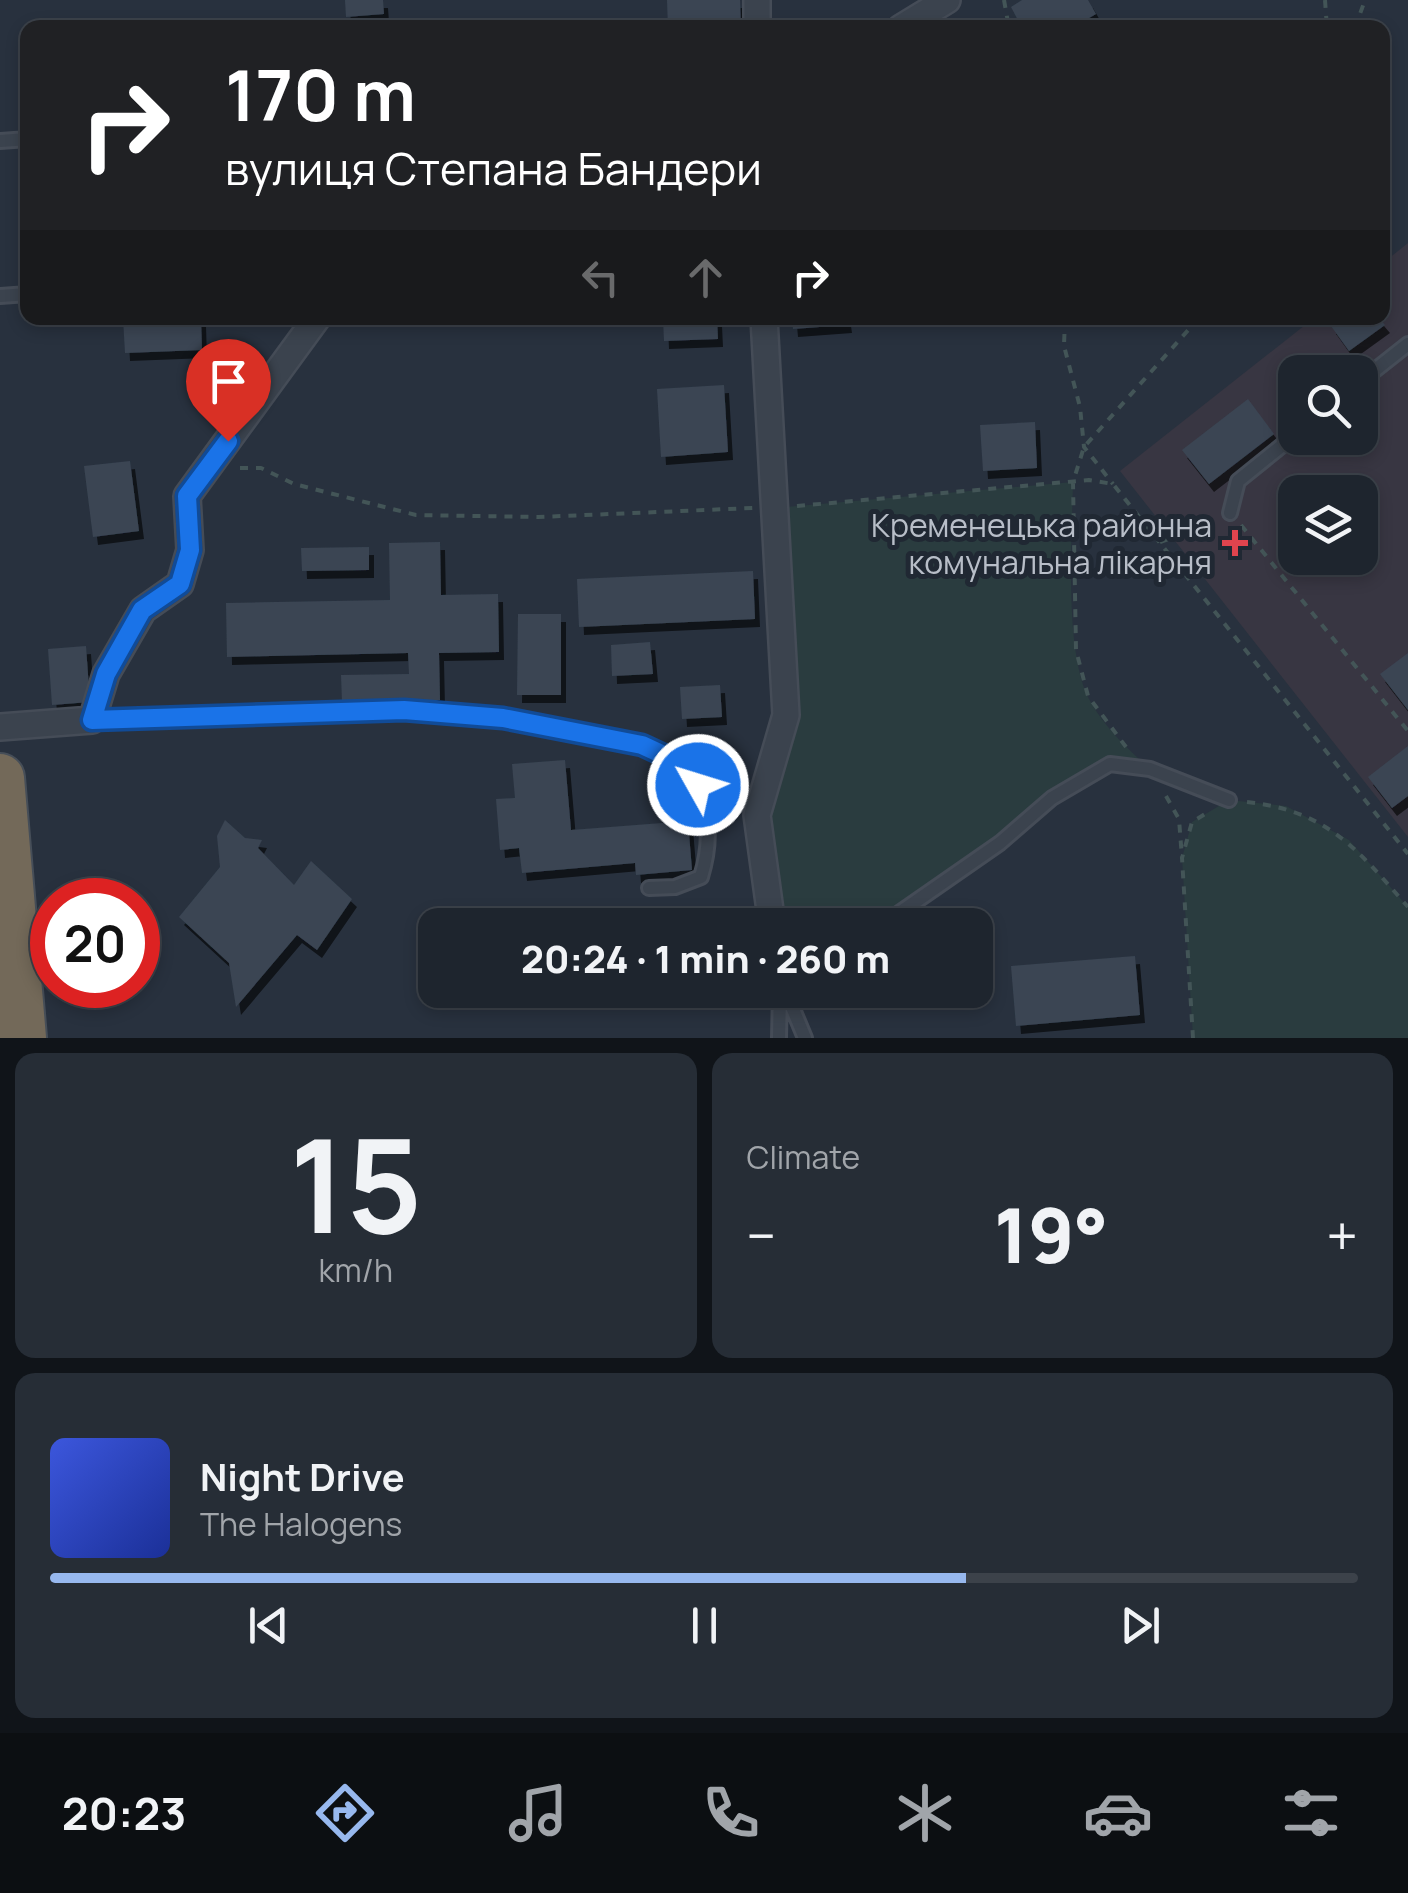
<!DOCTYPE html>
<meta charset="utf-8">
<style>
:root{--surface:#1e252e;--page:#262d36;--text:#f1f3f6;--muted:#a1a5aa;--line:#3c424a;--accent:#97b8ee}
body{margin:0;font-family:Manrope,sans-serif;background:var(--page);color:var(--text);height:100vh;display:flex;flex-direction:column;font-size:38px;white-space:nowrap}
*{box-sizing:border-box;margin:0}
p{font-size:32px;color:var(--muted)}
.icon{flex:none;width:55px;height:55px;fill:none;stroke:currentColor;stroke-width:2;stroke-linecap:round;stroke-linejoin:round}
.map{position:relative;height:1038px;overflow:hidden}
.panel{display:flex;flex-direction:column;gap:15px;padding:15px;background:#101419;flex:1}
.panel>*{flex:none}
.hud{position:absolute;left:20px;top:20px;width:1370px;height:305px;border-radius:20px;box-shadow:0 5px 15px #0003,0 0 0 2px var(--line);background:#202124;color:#fff;overflow:hidden}
.buttons{position:absolute;left:1278px;top:355px;display:grid;gap:20px}
.buttons a{display:grid;place-items:center;width:100px;height:100px;border-radius:20px;background:var(--surface);box-shadow:0 5px 15px #0003,0 0 0 2px var(--line);font-size:50px}
.speed{position:absolute;left:30px;top:878px;display:flex;gap:20px;font-size:50px;font-weight:700;text-align:center}
.speed>*{display:grid;place-content:center;width:130px;height:130px;border-radius:50%;background:var(--surface);box-shadow:0 5px 15px #0003,0 0 0 2px var(--line);line-height:1}
.speed .limit{border:15px solid #d22;background:#fff;color:#111}
.pin{position:absolute;display:grid;place-items:center;width:85px;height:85px;color:#fff;margin:-102px -42px;border-radius:50% 50% 50% 0;rotate:-45deg;box-shadow:0 0 10px #0007}
.pin .icon{rotate:45deg}
.me{position:absolute;width:110px;margin:-55px;rotate:309deg;stroke-linejoin:round;filter:drop-shadow(0 0 8px #0008)}
.turn{display:flex;align-items:center;gap:35px;height:210px;padding:0 40px;font-size:45px}
.turn .icon{width:130px;height:130px;stroke-width:2.5}
.turn b{display:block;font-size:70px;line-height:85px}
.lanes{display:flex;align-items:center;height:95px;padding:0 40px;background:#0003;justify-content:center;gap:50px;direction:ltr}
.lanes .off{opacity:.35}
.big{font-size:75px;font-weight:800;line-height:1.1}
.panel .card{flex:1;display:flex;flex-direction:column;justify-content:center;gap:15px;min-width:0;padding:0 35px;border-radius:20px;background:var(--page)}
.panel .dial{align-items:center;gap:0}
.dial b{font-size:130px;line-height:1}
.song{display:flex;align-items:center;gap:30px}
.cover{width:120px;height:120px;border-radius:15px;background:linear-gradient(135deg,hsl(230 70% 55%),hsl(230 70% 35%))}
.played{height:10px;border-radius:5px;background:linear-gradient(90deg,var(--accent) 70%,var(--line) 70%)}
.keys{display:flex;justify-content:space-around;direction:ltr}
.heat{display:flex;justify-content:space-between;align-items:center;font-size:55px;direction:ltr}
.panel .tiles{flex:1;display:grid;gap:15px;grid-template-columns:1fr 1fr}
.card:last-child{grid-column:span 2}
.trip{position:absolute;left:418px;top:908px;width:575px;height:100px;border-radius:20px;background:var(--surface);box-shadow:0 5px 15px #0003,0 0 0 2px var(--line);font-weight:800;line-height:100px;text-align:center}
.tab-bar{display:flex;height:160px;justify-content:space-around;align-items:center;background:#0c0f12;color:var(--muted)}
.tab-bar .icon{width:70px;height:70px}
.tab-bar .selected{color:var(--accent)}
.tab-bar b{font-size:45px;color:var(--text)}
.map>svg:first-child{display:block}
.medical{fill:#383642;fill-rule:evenodd}
.green{fill:#2a3c3f}
.building{fill:#3a4553;filter:url(#shadow)}
.lines{fill:none;stroke-linecap:round;stroke-linejoin:round}
.lane-casing{stroke:#454c57;stroke-width:18}
.street-casing{stroke:#454c57;stroke-width:30}
.highway-casing{stroke:#464e58;stroke-width:52}
.path{stroke:#435557;stroke-width:4;stroke-dasharray:8 8;stroke-linecap:butt}
.lane{stroke:#3b434e;stroke-width:12}
.street{stroke:#3b434e;stroke-width:25}
.highway{stroke:#736959;stroke-width:48}
.route-casing{stroke:#114b97;stroke-width:25}
.route{stroke:#1a73e8;stroke-width:18}
.health-dot{fill:#e0444e;stroke:#202833;stroke-width:4}
.labels{text-anchor:middle;dominant-baseline:central;stroke-width:10;stroke-linejoin:round;paint-order:stroke}
.poi-label{font-size:32px;fill:#b8bec8;stroke:#202833;text-anchor:end}
</style>
<div class="map">
<svg width="1408" height="1038" viewBox="0 0 1408 1038">
<defs>
<filter id="shadow"><feDropShadow dx="5" dy="8" stdDeviation="0" flood-color="#0009"/></filter>
</defs>
<rect width="100%" height="100%" fill="#28313e"/>
<path class="medical" d="M1408,243V837L1120,471L1314,318H1382L1383,263ZM1295,372H1360V438H1295ZM1295,492H1360V558H1295Z"/>
<path class="green" d="M1073,482C1072,538 1064,650 1089,699C1104,727 1127,748 1150,769L1110,764L882,925H772L757,815L786,715L774,508Z
M1229,800L1286,806L1349,840L1408,907V1038H1193L1182,858L1192,822Z"/>
<path class="building" d="M345,0H383L384,14L346,17Z
M667,0H740L741,28H668Z
M1022,0H1088L1096,14L1072,28H1022L1011,7Z
M445,21V28H406V23Z
M123,318H201L202,350L125,353Z
M663,318H717L718,339L664,341Z
M792,318H846L847,325L793,329Z
M1342,318H1379L1385,325L1349,351L1331,326Z
M724,385L728,452L661,457L657,389Z
M1248,399L1274,434L1209,484L1182,450Z
M1035,422L1037,468L983,471L980,425Z
M130,461L139,531L93,537L84,466Z
M440,542L441,595L498,594L499,652L439,653L440,700L342,702L341,675L409,674L408,653L227,657L226,603L390,600L389,543Z
M369,547V570L302,571L301,548Z
M753,571L755,619L579,627L577,579Z
M518,614H561V695H517Z
M650,642L653,674L612,676L611,645Z
M86,646L90,702L52,705L48,649Z
M1408,653V710L1380,674Z
M720,685L722,717L682,719L680,687Z
M1408,746V796L1392,808L1368,777Z
M565,760L571,830L688,821L692,870L636,875L635,863L522,873L519,848L500,850L496,799L515,798L512,764Z
M225,820L245,838L262,840L258,848L294,885L311,861L352,899L317,950L297,935L236,1007L229,963L179,917L220,867L217,836Z
M1135,956L1140,1015L1016,1026L1011,966Z"/>
<g class="lines">
<g class="lane-casing">
<path id="lane" d="M0,141L28,139
M0,296L28,294
M1360,382L1408,344
M1230,513L1238,481L1295,435
M92,720C259,712 436,695 601,735C625,741 653,745 673,760C710,788 714,835 701,877L675,887L649,888
M882,925L1000,843L1052,798L1110,764L1150,769L1229,800
M785,990L805,1038
M779,1038L780,990"/>
</g>
<g class="street-casing">
<path id="street" d="M757,0V28
M901,28L947,0
M764,318L786,715L757,815L772,925
M0,727L92,720L106,674L143,610L180,584L190,550L187,496L317,318"/>
</g>
<g class="highway-casing">
<path id="highway" d="M0,778L22,1038"/>
</g>
<path class="path" d="M1004,0L1009,28
M1325,0L1327,28
M1355,28L1365,0
M1065,318L1064,346L1080,407L1084,447L1113,484
M240,468H261L294,484L416,515L538,517L753,508
M797,506L1089,480L1113,484L1408,854
M1241,525L1408,731
M1160,542L1215,523
M1126,747L1088,696L1076,650L1073,482L1084,447L1199,318
M1166,796L1179,819L1182,858
M1247,802C1328,811 1357,849 1408,907
M1193,1038L1182,858L1192,822L1210,811"/>
<use href="#lane" class="lane"/>
<use href="#street" class="street"/>
<use href="#highway" class="highway"/>
</g>
<g class="lines">
<g class="route-casing">
<path id="route" d="M228,441L187,496L190,550L180,584L142,610L106,674L92,720L404,710L503,718L642,745L672,759L698,785"/>
</g>
<use href="#route" class="route"/>
</g>
<path class="health-dot" d="M1230 528h10v10h10v10h-10v10h-10v-10h-10v-10h10z"/>
<g class="labels">
<g class="poi-label">
<text x="1212" y="525">Кременецька районна<tspan x="1212" dy="37">комунальна лікарня</tspan></text>
</g>
</g>
</svg>
<div class="buttons">
<a><svg class="icon" aria-label="search" viewBox="0 0 24 24"><circle cx="10" cy="10" r="6"/><path d="M15 15l6 6"/></svg></a>
<a><svg class="icon" aria-label="layers" viewBox="0 0 24 24"><path d="M12 4l9 5-9 5-9-5zM3 14l9 5 9-5"/></svg></a>
</div>
<div class="speed"><div class="limit">20</div></div>
<div class="pin" style="left:228px;top:441px;background:#d93025"><svg class="icon" aria-label="arrive" viewBox="0 0 24 24"><path d="M6 21V4h12l-3 4 3 4H6"/></svg></div>
<svg class="me" style="left:698px;top:785px" viewBox="-20 -20 40 40"><circle r="17" fill="#1a73e8" stroke="#fff" stroke-width="3"/><path d="M0-11L8 9 0 5-8 9z" fill="#fff"/></svg>
<div class="trip">20:24 · 1 min · 260 m</div>
<div class="hud">
<div class="turn"><svg class="icon" aria-label="right" viewBox="0 0 24 24"><path d="M7 20v-9h11M14 6l5 5-5 5"/></svg><div><b>170 m</b>вулиця Степана Бандери</div></div>
<div class="lanes"><svg class="icon off" aria-label="left" viewBox="0 0 24 24"><path d="M17 20v-9H6M10 6l-5 5 5 5"/></svg><svg class="icon off" aria-label="ahead" viewBox="0 0 24 24"><path d="M12 20V5M6 11l6-6 6 6"/></svg><svg class="icon" aria-label="right" viewBox="0 0 24 24"><path d="M7 20v-9h11M14 6l5 5-5 5"/></svg></div>
</div>
</div>
<section class="panel">
<div class="tiles">
<div class="card dial"><b>15</b><p>km/h</p></div>
<div class="card"><p>Climate</p>
<div class="heat"><a>−</a><b class="big">19°</b><a>+</a></div>
</div>
<div class="card">
<div class="song"><i class="cover"></i><div><b>Night Drive</b><p>The Halogens</p></div></div>
<div class="played"></div>
<div class="keys"><svg class="icon" aria-label="previous" viewBox="0 0 24 24"><path d="M18 5L8 12l10 7zM5 5v14"/></svg><svg class="icon" aria-label="pause" viewBox="0 0 24 24"><path d="M8 5v14M16 5v14"/></svg><svg class="icon" aria-label="next" viewBox="0 0 24 24"><path d="M6 5l10 7-10 7zM19 5v14"/></svg></div>
</div>
</div>
</section>
<nav class="tab-bar">
<b>20:23</b>
<svg class="icon selected" aria-label="directions" viewBox="0 0 24 24"><path d="M12 3l9 9-9 9-9-9zM9 14v-3h6M13 9l2 2-2 2"/></svg>
<svg class="icon" aria-label="music" viewBox="0 0 24 24"><path d="M9 18V5l10-2v13"/><circle cx="6" cy="18" r="3"/><circle cx="16" cy="16" r="3"/></svg>
<svg class="icon" aria-label="phone" viewBox="0 0 24 24"><path d="M5 4h4l2 5-3 2q2 4 5 5l2-3 5 2v4C11 20 4 13 5 4z"/></svg>
<svg class="icon" aria-label="climate" viewBox="0 0 24 24"><path d="M12 3v18M4 7l16 10M4 17L20 7"/></svg>
<svg class="icon" aria-label="car" viewBox="0 0 24 24"><path d="M5 17H2v-5l4-1 3-4h7l3 4 3 1v5h-3M9 17h6M6 11h13"/><circle cx="7" cy="17" r="2"/><circle cx="17" cy="17" r="2"/></svg>
<svg class="icon" aria-label="filters" viewBox="0 0 24 24"><path d="M4 7h16M4 17h16"/><circle cx="9" cy="7" r="2"/><circle cx="15" cy="17" r="2"/></svg>
</nav>
